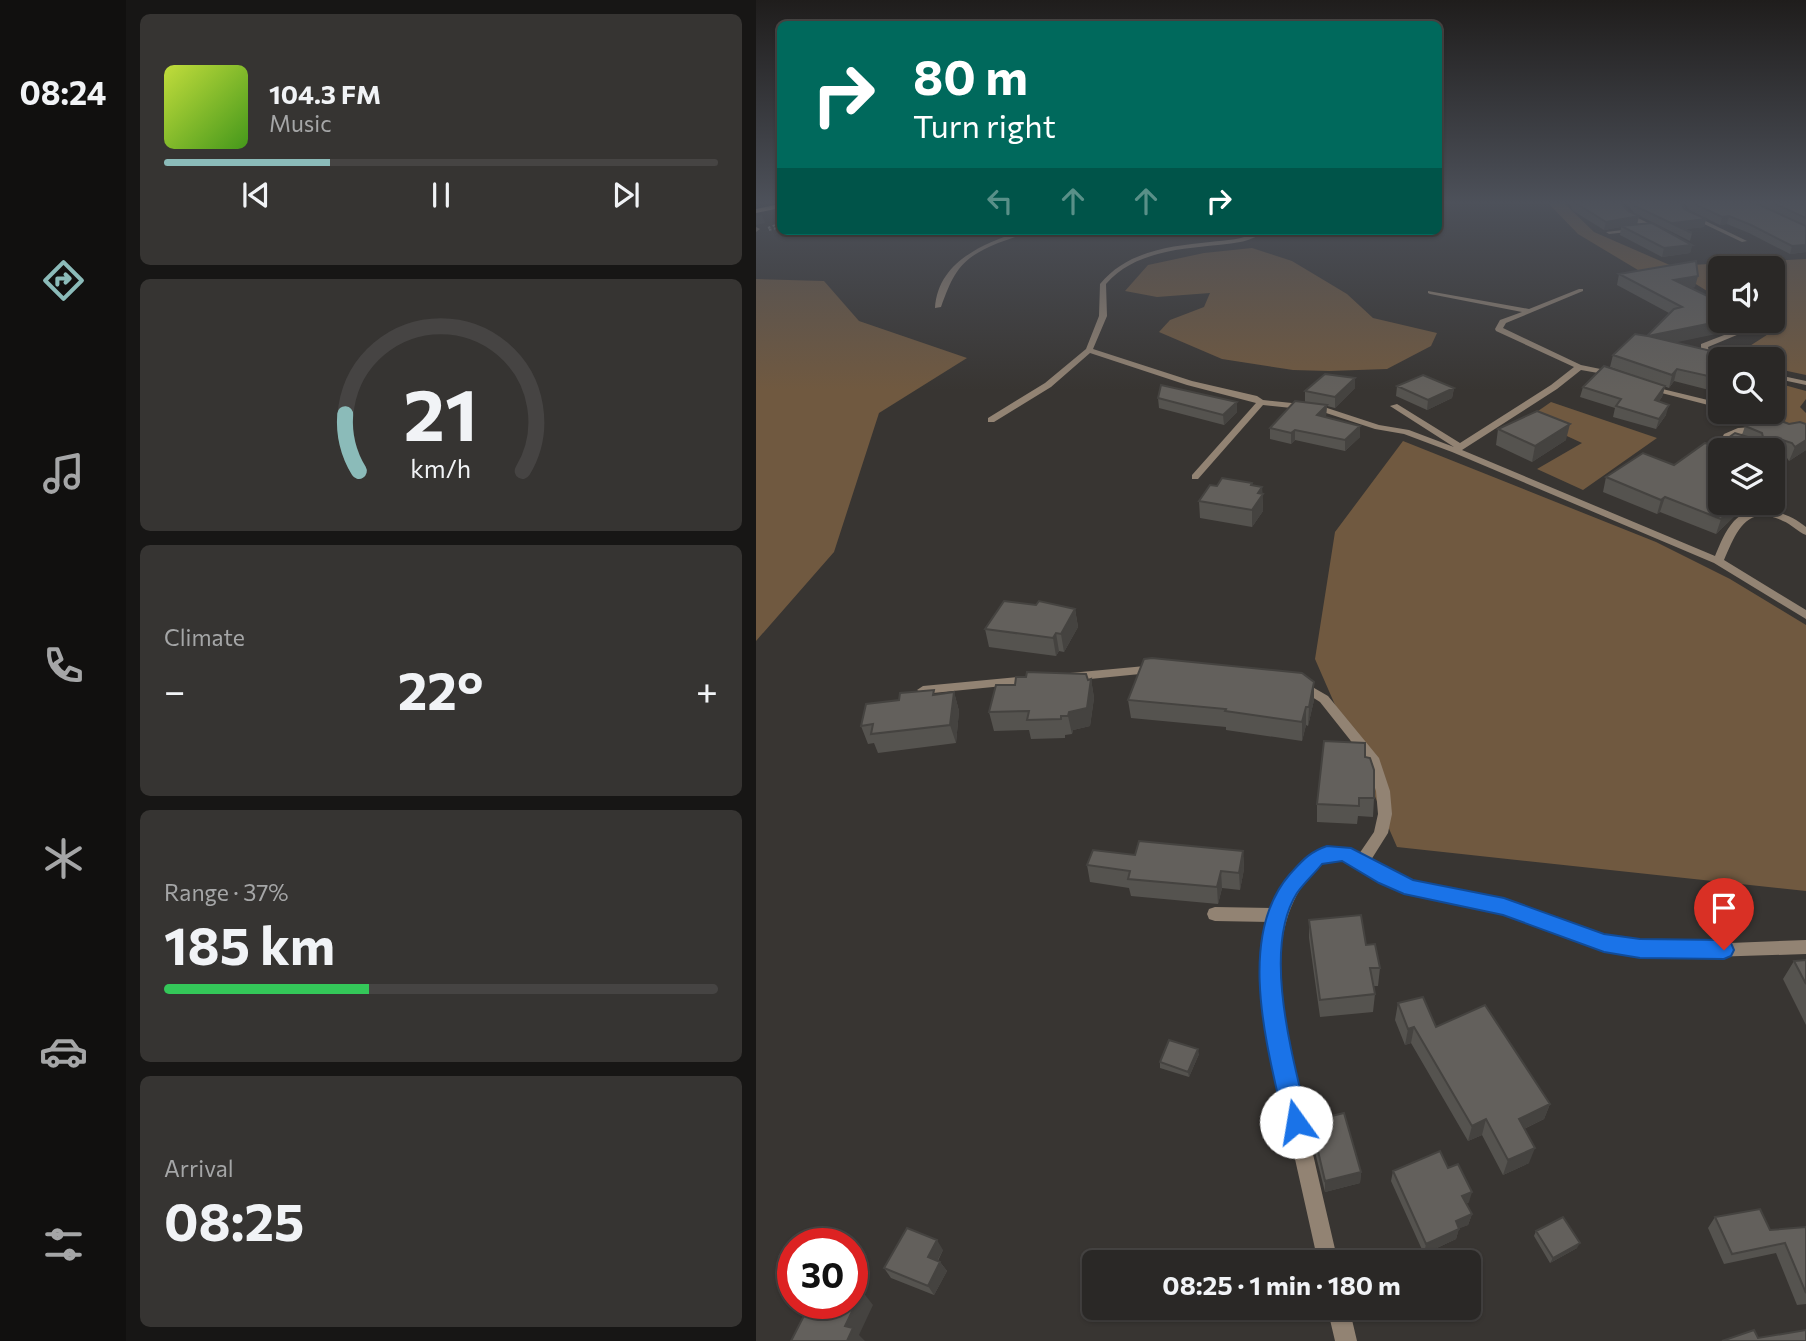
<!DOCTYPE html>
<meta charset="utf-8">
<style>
:root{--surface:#2a2826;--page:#363432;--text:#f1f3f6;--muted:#a5a6a7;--line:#464443;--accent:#8bbbb9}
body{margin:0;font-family:Commissioner,sans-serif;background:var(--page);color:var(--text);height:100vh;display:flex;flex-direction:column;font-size:26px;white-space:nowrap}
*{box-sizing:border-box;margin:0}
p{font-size:23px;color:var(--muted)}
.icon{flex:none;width:38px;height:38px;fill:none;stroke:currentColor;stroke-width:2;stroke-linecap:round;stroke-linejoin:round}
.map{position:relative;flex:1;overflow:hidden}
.details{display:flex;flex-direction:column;gap:14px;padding:14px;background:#171615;width:630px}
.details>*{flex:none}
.hud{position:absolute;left:21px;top:21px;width:665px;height:214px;border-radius:10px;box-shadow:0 2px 5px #0004,0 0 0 2px var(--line);background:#00695c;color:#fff;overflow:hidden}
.controls{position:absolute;left:952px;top:256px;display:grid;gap:14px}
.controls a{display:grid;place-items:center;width:77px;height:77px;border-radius:10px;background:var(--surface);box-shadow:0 2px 5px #0004,0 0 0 2px var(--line);font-size:35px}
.speed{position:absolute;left:21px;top:1228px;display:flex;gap:14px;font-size:35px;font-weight:700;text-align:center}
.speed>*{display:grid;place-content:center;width:91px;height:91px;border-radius:50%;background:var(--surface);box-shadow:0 2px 5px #0004,0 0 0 2px var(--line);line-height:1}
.speed .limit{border:10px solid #d22;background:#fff;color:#111}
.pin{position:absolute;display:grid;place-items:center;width:60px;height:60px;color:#fff;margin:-72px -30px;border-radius:50% 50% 50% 0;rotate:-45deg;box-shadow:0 0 7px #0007}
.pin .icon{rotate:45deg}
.me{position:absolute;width:77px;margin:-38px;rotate:347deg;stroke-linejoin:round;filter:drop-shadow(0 0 5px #0008)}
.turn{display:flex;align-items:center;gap:24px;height:147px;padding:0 21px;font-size:32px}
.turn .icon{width:91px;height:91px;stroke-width:2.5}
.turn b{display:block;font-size:49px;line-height:60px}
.lanes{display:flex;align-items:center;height:66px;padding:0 21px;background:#0003;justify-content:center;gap:35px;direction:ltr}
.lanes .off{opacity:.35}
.big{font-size:52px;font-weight:700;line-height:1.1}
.details .widget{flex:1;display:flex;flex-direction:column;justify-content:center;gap:10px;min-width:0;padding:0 24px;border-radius:10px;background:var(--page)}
.details .dial{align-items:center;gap:0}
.dial svg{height:182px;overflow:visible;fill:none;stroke:var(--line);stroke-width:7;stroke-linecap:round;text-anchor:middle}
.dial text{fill:var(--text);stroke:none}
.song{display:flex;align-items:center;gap:21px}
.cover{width:84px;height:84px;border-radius:10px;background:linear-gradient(135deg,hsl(70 70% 55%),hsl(100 70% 35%))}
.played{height:7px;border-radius:4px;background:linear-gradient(90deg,var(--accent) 30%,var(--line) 30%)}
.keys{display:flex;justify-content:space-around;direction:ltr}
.heat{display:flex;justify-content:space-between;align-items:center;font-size:38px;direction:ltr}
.charge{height:10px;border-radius:5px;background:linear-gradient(90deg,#34c759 37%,var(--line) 0)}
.trip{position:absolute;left:326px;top:1250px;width:399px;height:70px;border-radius:10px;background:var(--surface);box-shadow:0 2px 5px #0004,0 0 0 2px var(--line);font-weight:700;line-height:70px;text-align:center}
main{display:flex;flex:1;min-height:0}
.tabs{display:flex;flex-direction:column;width:126px;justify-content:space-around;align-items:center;background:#11100f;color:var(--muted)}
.tabs .icon{width:49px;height:49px}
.tabs .on{color:var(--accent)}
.tabs b{font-size:32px;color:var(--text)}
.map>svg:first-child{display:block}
.green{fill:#705940}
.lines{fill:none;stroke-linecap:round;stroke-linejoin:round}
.path{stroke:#8d8b88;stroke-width:2;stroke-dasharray:2.5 2.5;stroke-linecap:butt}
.minor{fill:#928373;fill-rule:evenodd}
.major{fill:#efd0ae;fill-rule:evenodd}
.wall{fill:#55534f}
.shaded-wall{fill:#454340}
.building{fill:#63605c;stroke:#454340;stroke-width:2}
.route{fill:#1a73e8;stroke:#114b97;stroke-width:2}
</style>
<main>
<nav class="tabs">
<b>08:24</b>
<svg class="icon on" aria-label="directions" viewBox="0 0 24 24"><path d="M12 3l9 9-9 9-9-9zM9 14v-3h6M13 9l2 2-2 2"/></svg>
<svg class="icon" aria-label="music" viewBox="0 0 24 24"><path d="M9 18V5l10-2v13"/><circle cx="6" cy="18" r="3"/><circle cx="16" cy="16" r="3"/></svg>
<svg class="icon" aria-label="phone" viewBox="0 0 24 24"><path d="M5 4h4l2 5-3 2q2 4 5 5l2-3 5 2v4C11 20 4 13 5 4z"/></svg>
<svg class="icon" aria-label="climate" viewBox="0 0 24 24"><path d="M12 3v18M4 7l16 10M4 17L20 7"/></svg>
<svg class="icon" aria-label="car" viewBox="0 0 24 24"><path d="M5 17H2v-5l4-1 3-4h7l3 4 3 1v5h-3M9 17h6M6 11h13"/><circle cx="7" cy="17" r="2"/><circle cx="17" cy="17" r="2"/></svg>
<svg class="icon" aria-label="filters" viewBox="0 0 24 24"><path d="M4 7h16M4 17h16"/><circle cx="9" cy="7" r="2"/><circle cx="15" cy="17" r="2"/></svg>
</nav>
<section class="details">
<div class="widget">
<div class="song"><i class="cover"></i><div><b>104.3 FM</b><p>Music</p></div></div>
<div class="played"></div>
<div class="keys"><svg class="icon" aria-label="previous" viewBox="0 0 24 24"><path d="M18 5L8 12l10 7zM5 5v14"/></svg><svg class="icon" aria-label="pause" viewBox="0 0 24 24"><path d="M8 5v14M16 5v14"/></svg><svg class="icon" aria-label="next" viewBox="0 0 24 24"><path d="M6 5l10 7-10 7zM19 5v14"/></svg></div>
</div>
<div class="widget dial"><svg viewBox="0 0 100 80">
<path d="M14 69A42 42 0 1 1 86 69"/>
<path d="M14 69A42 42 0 0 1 8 44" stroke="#8bbbb9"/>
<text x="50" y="56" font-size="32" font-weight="700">21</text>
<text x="50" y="72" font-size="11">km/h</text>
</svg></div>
<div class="widget"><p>Climate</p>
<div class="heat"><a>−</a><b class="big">22°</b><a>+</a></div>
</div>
<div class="widget"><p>Range · 37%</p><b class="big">185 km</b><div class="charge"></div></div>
<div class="widget"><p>Arrival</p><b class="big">08:25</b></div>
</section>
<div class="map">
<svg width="1050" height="1341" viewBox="0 0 1050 1341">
<rect width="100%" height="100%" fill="#383532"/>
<path class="green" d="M807,202L838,232L916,266L1050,259V375L1017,368V359H999L986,351L1017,331L1000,320H1017V268H964V299L922,273L892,276L822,234L792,203Z
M496,248L536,261L591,294L617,318L681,333L675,346L631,369L573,371L537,370L466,359L403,332L414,320L448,307L454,293L401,297L369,291L392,265L448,253Z
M0,279L68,281L103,321L211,358L123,413L78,552L0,641Z
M1017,382L1050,391V399L1044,407L1050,413V430L1002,411H1017Z
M795,402L901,438L827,490L781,469L826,443L772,418Z
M647,441L900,542L974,579L1050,625V891L641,847L559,659L579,532Z"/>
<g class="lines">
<path class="path" d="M12,228L24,223
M13,230L24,227"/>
<path class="minor" d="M859,202H865L876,215L904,229C889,232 867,216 859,202Z
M920,202H926L931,212L991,241L986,242L927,214Z
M0,227L4,229L0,232Z
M883,228L881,231L853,234L850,232Z
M265,231H274C264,236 253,239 242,243C205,258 198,271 185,307L179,308C182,262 226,244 265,231Z
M502,231H509C495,242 480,243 462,245C422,249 378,252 350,284L351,316L337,349L436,381L501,396L507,400L565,406L623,425L653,430L698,447L634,406L641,404L704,443L795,385L818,367L740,331L739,329L744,320L766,312L674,294L672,293V291L773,309L823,289H827V291L750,323L747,328L825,365L859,372V376L825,370L801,389L706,450L959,556C964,544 969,531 978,521C998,501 1031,511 1050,527V535C1042,532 1035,524 1027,521C990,503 980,533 968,560L1050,610V619L958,563L696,452L648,434L619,429L564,411L507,405L442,479H436V475L500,403L431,385L334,353L295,387L238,422H232V418L289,383L330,349L343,316L344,284C371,251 414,246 454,242C471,240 487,240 502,231Z
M981,330L988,332L952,347L953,352L967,358L964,359V362L945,353V344Z
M1017,374L1050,381V385L1017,378Z
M890,385L964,403V408L890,389Z
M980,411H992L1027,428L1023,431L984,434L976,437L980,441L1000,450C986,450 976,448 967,436L968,434L982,428L1012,426Z
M1017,454L1030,460L1025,463L1017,460Z
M400,665L406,669L404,672L314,681L308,677L314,673Z
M274,676L280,680L278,683L167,694L161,690L167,686Z
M546,681L572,696L623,758L634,791L636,814L632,833L615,860L651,879L669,886L752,902L781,910L832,931L872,940L949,944L1050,940V954L922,958L872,954L849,950L825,943L763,918L669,898L640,888L606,870L600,868C593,861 580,856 570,860C562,863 556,872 551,879C519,922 522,974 527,1025L582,1262H562L509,1025L507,965L514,922L459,921L453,919L451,914L453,909L459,907L518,908C535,872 557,832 603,854L618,832L622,814L620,791L610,760L564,702L542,688L540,685L542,682Z
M571,1307H593L601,1341H579Z"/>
<path class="major" d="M24,204V208L0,213V209Z"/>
</g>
<path class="wall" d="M814,202H864L872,211L883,216L881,224L936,245L934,253L906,257L864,235L865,227L848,230L816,210Z
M870,202H925L928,209L950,219L948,227L929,229L936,233L934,241L878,213Z
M928,202H1050L1049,205L1050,206V252L1034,254L993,233L971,224L964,225L933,210Z
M863,274L939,287L934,288L964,320H991L988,328L918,342L964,359V382L957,391L918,381L913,388L854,367L857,355L891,336L913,313L861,285Z
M641,386L698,388L696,398L671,410L640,396Z
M909,386L906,397L903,401L910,415L900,429L857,417L859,408L824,397L827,387Z
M599,388L579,408L571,406L570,416L569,417L604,426V437L589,451L539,440L535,444L514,439V428L549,402V391Z
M402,398L481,402V412L468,425L403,408Z
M1050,424V450L1033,461L1031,458L1017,453V450H964L986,509L960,534L904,512L901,514L847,492L850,477L918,465L986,435L989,426Z
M742,429L810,440L776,462L740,445Z
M496,483V485L506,487L507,511L496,527L444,518L443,501L461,486Z
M280,605L319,609L322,627L308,652L303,651L300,656L233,647L229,629Z
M335,679L338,698L334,726L317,730L316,734L309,735V738L275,739L273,730L238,731L233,712Z
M198,692L203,711L200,743L122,753L118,743L112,744L105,726L143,700Z
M372,700H558L552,726L550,725L546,741L470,730V727L375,718Z
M609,757L618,798L617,817L602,816L601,824L561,822V804Z
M487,851L488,869L484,890L466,888L462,904L375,896L373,888L334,882L331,865L379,855Z
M553,920L610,945L624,968L622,986H617L619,994L617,1012L564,1017L553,938Z
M1050,960V1025L1027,979L1038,961Z
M642,1003L680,1027L794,1104L788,1119L768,1129L773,1163L747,1175L726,1135L712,1141L655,1043L649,1045L639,1020Z
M443,1054L433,1077L404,1068V1062Z
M555,1121L605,1172L604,1183L569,1192L554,1132Z
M692,1168L713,1202L710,1204L716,1214L712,1225L703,1228L700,1239L668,1254L635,1181L637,1171Z
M959,1217L1014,1230L1050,1227V1304L1041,1305L1020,1253L968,1264L952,1228Z
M780,1231L821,1248L794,1263L778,1236Z
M187,1250L182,1261L184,1262L191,1271L178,1295L135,1278L128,1268Z"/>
<path class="shaded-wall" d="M6,215L9,223L0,225V216Z
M883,216L881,224L848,230L850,222Z
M973,216L971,224L964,225L966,217Z
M950,219L948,227L928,229L917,223Z
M936,245L934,253L906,257L908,248Z
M1050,245V252L1034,254L1036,246Z
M942,276L939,287L916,291L918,280Z
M971,320H991L988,328L889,349L892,336Z
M921,369L918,381L913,388L916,375Z
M964,374V382L957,391L961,378Z
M599,378V388L579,408V397Z
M909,386L906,397L897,410L899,400Z
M698,388L696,398L671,410L672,400Z
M481,402V412L468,425L467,415Z
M571,405L570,416L560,426L561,415Z
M913,405L910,415L900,429L903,419Z
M814,424L810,440L776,462L779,446Z
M604,426V437L589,451V440Z
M539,430V440L535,444V433Z
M1050,440V450L1033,461L1039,447Z
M506,487L507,511L496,527V510L502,493Z
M909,497L904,512L901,514L905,500Z
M983,502H988L986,509L960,534L965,519Z
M319,609L322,627L308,652L305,634Z
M300,633L303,651L300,656L297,638Z
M335,679L338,698L334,726L317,730L316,734L312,716L313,712Z
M558,682V700L552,726L553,707Z
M198,692L203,711L200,743L194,725Z
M550,707V725L546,741V722Z
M487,851L488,869L484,890L483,873Z
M465,871L466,888L462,904L461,887Z
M658,1027L655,1043L649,1045L652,1029Z
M442,1049L443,1054L433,1077L432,1072Z
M794,1104L788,1119L757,1134L763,1119Z
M730,1119L726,1135L712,1141L716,1126Z
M779,1148L773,1163L747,1175L752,1160Z
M605,1172L604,1183L569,1192V1181Z
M716,1192L713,1202L703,1207L706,1196Z
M716,1214L712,1225L697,1231L700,1221Z
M703,1229L700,1239L668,1254L670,1244Z
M181,1240L187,1250L178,1267L172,1257Z
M824,1243L821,1248L794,1263L797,1258Z
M184,1262L191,1271L178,1295L172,1286Z
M106,1291L117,1305L103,1335L109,1341H91L89,1326Z"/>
<path class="building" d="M818,202H864L872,211L883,216L850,222Z
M877,202H925L928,209L950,219L917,223L936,233L879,206Z
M997,202L1050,226V245L1036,246L995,225L973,216L966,217L935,202Z
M1015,202H1041L1050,206V218Z
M896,223L936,245L908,248L865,226Z
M940,261L942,276L918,280L964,302V320H971L892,336L968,354L964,358L965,359L964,374L961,378L921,369L916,375L857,355L879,334L891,336L918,309L926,307L863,274Z
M848,366L909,386L899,400L913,405L903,419L860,406L865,399L827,387Z
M569,374L599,378L579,397L549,391Z
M667,375L698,388L672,400L641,386Z
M405,385L481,402L467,415L402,398Z
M539,401L571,405L561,415L604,426L589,440L539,430L535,433L514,428Z
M781,411L814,424L779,446L742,429Z
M1022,420L1033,424L1044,422L1050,424V440L1039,447L1036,443L1020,438V443L1011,450H964V502H983L965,519L909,497L905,500L850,477L887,453L918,465L949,443L959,447L979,433L995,438L1007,437L1006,433L989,426L994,422L1013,425Z
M466,478L496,483L495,485L506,487L502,493L507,494L496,510L443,501L454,485L461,486Z
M248,601L280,605L283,601L319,609L305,634L300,633L297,638L229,629Z
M396,658L546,673L558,682L553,707H550L546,722L469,711L470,709L372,700L388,659Z
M271,672L330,674L332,680L335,679L331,708L313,712L312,716H305V719L271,720L273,711L233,712L240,685H259L260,677H270Z
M178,690L177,695L198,692L194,725L115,734L117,724L105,726L110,704L143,700L144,693Z
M568,741L609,743V757L614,758L618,770V798H603V806L561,804Z
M383,841L487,851L483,873L465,871L461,887L372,879L374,871L331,865L337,850L379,855Z
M605,915L610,945L619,944L624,968H614L619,994L564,1000L553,920Z
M1050,960V984L1038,961Z
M667,997L680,1027L729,1005L794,1104L763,1119L779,1148L752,1160L730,1119L716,1126L658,1027L652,1029L642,1003Z
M413,1040L442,1049L432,1072L404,1062Z
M588,1113L605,1172L569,1181L555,1121Z
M684,1151L692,1168L702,1164L716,1192L706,1196L716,1214L700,1221L703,1229L670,1244L637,1171Z
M1004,1209L1014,1230L1050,1227V1293L1029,1243L976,1254L959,1217Z
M807,1217L824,1243L797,1258L780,1231Z
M151,1228L181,1240L172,1257L184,1262L172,1286L128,1268Z
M96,1288L106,1291L89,1326L97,1328L91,1341H35L54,1304H96Z
M998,1330L1002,1338L1050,1330V1341H966Z"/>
<linearGradient id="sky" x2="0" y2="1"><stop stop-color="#1f1d1c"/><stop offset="0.52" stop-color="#4d515a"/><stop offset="1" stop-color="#4d515a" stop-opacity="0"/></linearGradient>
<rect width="1050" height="390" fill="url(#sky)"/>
<path class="route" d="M571,846L595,848L657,880L748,898L848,934L884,939L968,940L975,943L978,950L975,956L968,959L884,958L848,952L747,915L648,894L623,883L586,861L566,864C558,874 548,883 541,893C505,950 538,1061 552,1122L549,1130L540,1134L531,1130L528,1122C512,1049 479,937 534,874C546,861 553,852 571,846Z"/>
</svg>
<div class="controls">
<a><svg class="icon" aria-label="sound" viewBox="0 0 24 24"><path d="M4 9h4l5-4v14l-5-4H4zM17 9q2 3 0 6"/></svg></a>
<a><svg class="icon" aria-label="search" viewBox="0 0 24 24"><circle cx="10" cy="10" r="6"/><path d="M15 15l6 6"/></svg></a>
<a><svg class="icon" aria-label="layers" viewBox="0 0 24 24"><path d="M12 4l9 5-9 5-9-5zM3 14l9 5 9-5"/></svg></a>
</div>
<div class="speed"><div class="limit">30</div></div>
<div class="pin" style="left:968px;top:950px;background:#d93025"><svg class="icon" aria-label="arrive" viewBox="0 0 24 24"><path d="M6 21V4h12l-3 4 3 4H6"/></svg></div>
<svg class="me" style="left:540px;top:1122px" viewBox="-20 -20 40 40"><circle r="19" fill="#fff"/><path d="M0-13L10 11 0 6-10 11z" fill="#1a73e8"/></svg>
<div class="trip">08:25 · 1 min · 180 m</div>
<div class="hud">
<div class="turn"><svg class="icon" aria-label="right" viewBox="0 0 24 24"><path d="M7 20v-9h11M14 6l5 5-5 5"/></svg><div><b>80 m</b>Turn right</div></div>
<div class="lanes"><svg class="icon off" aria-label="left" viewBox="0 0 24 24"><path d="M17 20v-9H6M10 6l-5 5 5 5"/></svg><svg class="icon off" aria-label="ahead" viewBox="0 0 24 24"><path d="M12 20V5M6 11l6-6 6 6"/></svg><svg class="icon off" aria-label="ahead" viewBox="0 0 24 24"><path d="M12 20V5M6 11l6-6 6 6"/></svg><svg class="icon" aria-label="right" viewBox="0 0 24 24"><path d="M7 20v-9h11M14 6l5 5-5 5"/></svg></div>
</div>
</div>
</main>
